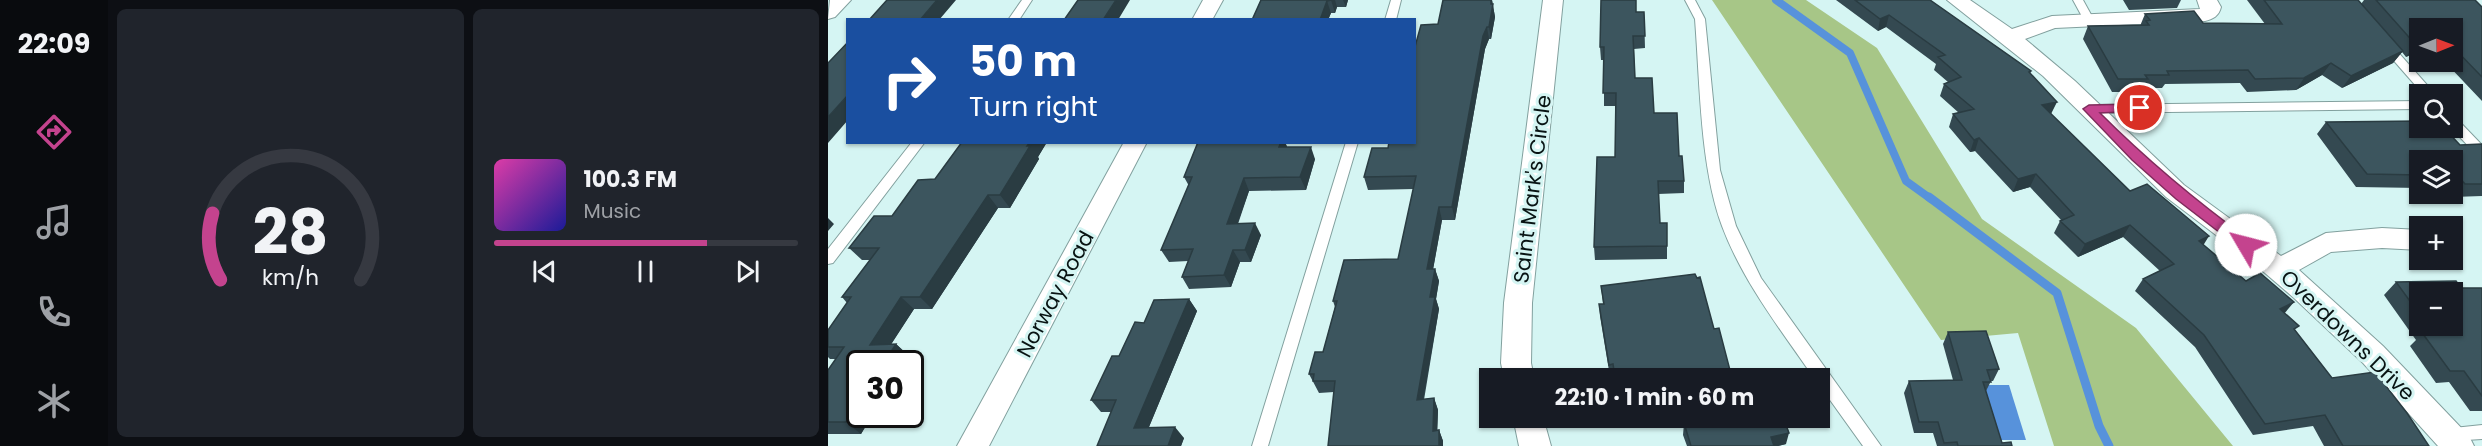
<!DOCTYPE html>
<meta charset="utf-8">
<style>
:root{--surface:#171b24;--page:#20242c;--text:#f1f3f6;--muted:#9ea1a6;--line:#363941;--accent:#c4438e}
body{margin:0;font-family:Poppins,sans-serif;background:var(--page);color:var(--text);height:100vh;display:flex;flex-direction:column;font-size:22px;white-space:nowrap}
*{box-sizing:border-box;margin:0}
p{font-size:20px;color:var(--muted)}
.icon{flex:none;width:33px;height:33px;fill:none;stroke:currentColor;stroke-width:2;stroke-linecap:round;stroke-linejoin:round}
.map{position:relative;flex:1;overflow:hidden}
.panel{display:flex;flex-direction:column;gap:9px;padding:9px;background:#0d0f14;width:720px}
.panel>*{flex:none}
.banner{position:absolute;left:18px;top:18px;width:570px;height:126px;border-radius:0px;box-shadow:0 2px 4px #0004;background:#1a4fa0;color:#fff;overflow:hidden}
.needle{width:39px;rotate:89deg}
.fabs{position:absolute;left:1581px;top:18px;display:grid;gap:12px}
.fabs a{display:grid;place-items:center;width:54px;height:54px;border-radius:0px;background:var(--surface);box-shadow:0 2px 4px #0004;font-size:30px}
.speed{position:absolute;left:18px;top:350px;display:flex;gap:12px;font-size:30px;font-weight:700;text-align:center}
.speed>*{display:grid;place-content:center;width:78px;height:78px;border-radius:50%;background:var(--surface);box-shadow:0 2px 4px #0004;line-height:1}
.speed .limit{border:3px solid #111;border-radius:9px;background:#fff;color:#111}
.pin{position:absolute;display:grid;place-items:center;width:51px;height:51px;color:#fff;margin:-26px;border:3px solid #fff;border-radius:50%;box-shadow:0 2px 6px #0007}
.me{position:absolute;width:66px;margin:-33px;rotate:307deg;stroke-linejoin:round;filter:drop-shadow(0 0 4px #0008)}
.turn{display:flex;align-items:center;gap:21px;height:126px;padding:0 24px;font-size:27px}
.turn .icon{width:78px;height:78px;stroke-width:2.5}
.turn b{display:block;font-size:42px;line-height:51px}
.panel .tile{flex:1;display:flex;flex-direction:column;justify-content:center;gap:9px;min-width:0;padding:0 21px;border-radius:9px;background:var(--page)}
.panel .dial{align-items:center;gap:0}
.dial svg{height:156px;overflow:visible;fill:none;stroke:var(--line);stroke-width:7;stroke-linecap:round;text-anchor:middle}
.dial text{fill:var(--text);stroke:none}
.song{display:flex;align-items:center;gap:18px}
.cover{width:72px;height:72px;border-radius:9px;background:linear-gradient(135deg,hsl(320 70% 55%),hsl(240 70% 35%))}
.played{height:6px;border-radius:3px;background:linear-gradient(90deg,var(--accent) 70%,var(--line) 70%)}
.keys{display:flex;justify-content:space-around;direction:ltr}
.panel .tiles{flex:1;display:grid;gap:9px;grid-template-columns:repeat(2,1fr)}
.trip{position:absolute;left:651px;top:368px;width:351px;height:60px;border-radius:0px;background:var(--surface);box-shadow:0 2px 4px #0004;font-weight:700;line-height:60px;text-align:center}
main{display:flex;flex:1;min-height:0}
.dock{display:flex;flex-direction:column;width:108px;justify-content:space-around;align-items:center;background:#090b0e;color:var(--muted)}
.dock .icon{width:42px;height:42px}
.dock .active{color:var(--accent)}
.dock b{font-size:27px;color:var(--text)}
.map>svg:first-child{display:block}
.green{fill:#a7c687}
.water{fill:#5792db}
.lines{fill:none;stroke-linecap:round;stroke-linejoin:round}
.stream-far1{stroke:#5792db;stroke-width:8}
.stream{stroke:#5792db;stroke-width:9}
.service-casing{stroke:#82a09e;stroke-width:2}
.minor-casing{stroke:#82a09e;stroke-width:2}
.service{fill:#fff;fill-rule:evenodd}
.minor{fill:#fff;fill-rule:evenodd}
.wall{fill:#344951;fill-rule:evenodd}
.shaded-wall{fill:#2a3c42}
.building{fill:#3c555e;stroke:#2a3c42;stroke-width:1.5}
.route{fill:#c4438e;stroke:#7f2c5c;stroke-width:1.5}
.labels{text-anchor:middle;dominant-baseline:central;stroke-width:6;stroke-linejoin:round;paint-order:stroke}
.street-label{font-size:21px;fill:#081313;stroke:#d5f5f3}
</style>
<main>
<nav class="dock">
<b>22:09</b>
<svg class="icon active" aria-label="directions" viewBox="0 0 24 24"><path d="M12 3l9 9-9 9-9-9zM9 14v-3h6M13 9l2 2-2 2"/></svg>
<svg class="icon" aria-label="music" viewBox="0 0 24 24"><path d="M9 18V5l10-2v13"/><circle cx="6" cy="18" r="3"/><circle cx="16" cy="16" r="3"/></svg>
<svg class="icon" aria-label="phone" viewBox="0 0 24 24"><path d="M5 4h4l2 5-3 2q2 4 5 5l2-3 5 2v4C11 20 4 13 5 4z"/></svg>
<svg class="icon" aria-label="climate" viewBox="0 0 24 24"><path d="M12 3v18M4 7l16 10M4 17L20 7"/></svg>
</nav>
<section class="panel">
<div class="tiles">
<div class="tile dial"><svg viewBox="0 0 100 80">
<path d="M14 69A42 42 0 1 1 86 69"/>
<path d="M14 69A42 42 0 0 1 10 35" stroke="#c4438e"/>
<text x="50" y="56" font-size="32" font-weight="700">28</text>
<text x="50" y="72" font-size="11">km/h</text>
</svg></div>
<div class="tile">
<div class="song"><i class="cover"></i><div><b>100.3 FM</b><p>Music</p></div></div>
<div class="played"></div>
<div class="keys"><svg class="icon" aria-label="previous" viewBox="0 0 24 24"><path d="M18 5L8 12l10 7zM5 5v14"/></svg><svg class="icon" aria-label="pause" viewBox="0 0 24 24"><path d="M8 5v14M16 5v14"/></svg><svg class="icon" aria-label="next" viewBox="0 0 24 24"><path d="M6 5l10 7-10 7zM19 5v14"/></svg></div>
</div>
</div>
</section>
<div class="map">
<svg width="1654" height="446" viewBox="0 0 1654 446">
<rect width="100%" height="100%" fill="#d5f5f3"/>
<path class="green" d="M884,0H978L1049,48L1154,219L1308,328L1405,446H1226L1190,333L1113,340Z"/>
<path class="water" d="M1156,385H1181L1198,440H1173Z"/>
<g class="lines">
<path class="stream-far1" d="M948,0L1022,53L1078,181L1103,199"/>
<path class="stream" d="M1101,197L1229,293L1271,426L1281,446"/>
<g class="service-casing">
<path id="service" d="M194,0H204L191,20H180Z
M563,0H573L568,20H557Z
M857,0H867L877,19L892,170L908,226L933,278L1053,446H1035L992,386V378H986C953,330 915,282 894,226C872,167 872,83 867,19Z
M1245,0H1255L1266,20L1265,22H1257Z
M1557,41L1561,42L1607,94H1595L1553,46V42Z
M1592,101V109L1261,113L1255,109L1261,105Z
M1624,117L1628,118L1654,145V157L1650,156L1623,128Z
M84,142H97L5,263L0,264V249Z
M518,142H530L440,446H424Z
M1654,425V439L1622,441L1616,439L1614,434L1616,429Z"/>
</g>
<g class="minor-casing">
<path id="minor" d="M2,0H23L7,17L0,19Z
M375,0H395L384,20H364Z
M715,0H735L704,303L703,363L706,378H676L673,363L676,303Z
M1119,0H1142L1184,29L1224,16L1372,9L1369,0H1389L1393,7C1391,16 1385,19 1377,21L1227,28L1197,39L1247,81L1356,185L1453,256L1498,233L1554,228L1592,230V250L1554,248L1503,252L1471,270L1555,346L1641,436L1646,446H1610L1535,363L1466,298L1430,267L1338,197L1215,76Z
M296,142H319L161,446H129Z
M685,417H715L723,446H691Z"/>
</g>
<use href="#service" class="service"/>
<use href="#minor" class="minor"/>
</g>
<path class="wall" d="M433,0H520L518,7H509L507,13H503L500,20H424Z
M664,0L667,17L663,39H661L657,49L627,220H614L605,269H607L611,281L608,299L611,309L596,400L606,398L610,410L609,430H611L615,441V446H500L506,392L491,393L481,374L495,352L507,307L505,301L570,259L586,189L540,190L536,177L560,148L610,24Z
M1008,0H1102L1203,71L1202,74L1223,115L1302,191L1375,245L1456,313L1467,330L1504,378L1601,446H1496L1485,426L1425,435L1367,347L1307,291L1315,279L1332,271L1295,237L1250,257L1226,233L1232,221L1233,220L1202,187L1185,192L1147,151L1142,152L1121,127L1125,114L1131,113L1112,96L1116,84L1120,82L1106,70L1108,64L1058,27L1050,31Z
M1295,0H1353L1349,8L1301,10Z
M1419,0H1530L1533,4L1536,0H1647L1654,7V101L1617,62H1624V28H1592V50L1578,57L1574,52L1565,63L1514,88L1494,75L1468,90L1419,92L1412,83L1337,84L1334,88H1315L1313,92H1284L1255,39L1260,26H1312L1317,14L1375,23L1437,24Z
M808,12H816L817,48L806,49L807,78L826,113L851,156L856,181V193L830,194L832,223L839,246V259L767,260L766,247L787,157V106H776V60H773L772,47Z
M1498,122L1632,145L1654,144V196L1625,197L1622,194H1624V160H1592V188L1528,187L1489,134Z
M134,142H219L210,157L211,159L182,208H170L104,309H86L63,344H68L81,356L32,414H45L33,434H0V370L8,359H2L0,357V330L19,303L14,297L42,260H34L21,248L64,216L107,179Z
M370,142H457L459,147L487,159L478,190L421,191L410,224L433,235L423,262H412L403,287L361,289L354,277L360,261L341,262L333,250L361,186L356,177Z
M1568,282L1633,288H1654V411H1642L1621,382L1608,383L1582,346L1588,340L1556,295ZM1592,292L1624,326H1592Z
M773,286L886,329L904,378H786V376L782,377L772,316L771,304H775Z
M361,299L369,311L321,427L356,438L353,446L283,412H273L263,400L291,356L316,323Z
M1120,332L1171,369L1165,381H1163L1158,391L1174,443L1184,446H1109L1105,433H1086L1076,393L1081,381L1125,380L1115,344Z
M871,417H955L958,444L950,446H859L855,435L856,423L872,419Z"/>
<path class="shaded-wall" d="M109,0H128L111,20H92Z
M288,0H302L290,20H275Z
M503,0H507L509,7L507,13Z
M515,0H520L518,7Z
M660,0H664L667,17L663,39L661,27Z
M499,1L503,13L500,20H492Z
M1061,15L1058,27L1050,31L1052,19Z
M659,27L661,39L657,49L627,220L624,207L655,36Z
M1592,43V50L1578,57L1587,44Z
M1575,51L1565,63L1514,88L1523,76Z
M1503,63L1494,75L1468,90L1476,78Z
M20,95V120L0,143V117Z
M1229,102L1223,114L1214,105Z
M1151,138L1147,151L1142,152L1146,140Z
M202,142H219L210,157L211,159L182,208L172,195Z
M453,142H457L460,149L451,147Z
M483,147L487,159L478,190L472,177Z
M1208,174L1202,187L1185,192L1190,179Z
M416,178L421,191L405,236L399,224Z
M160,195L170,208L104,309L92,297Z
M611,207L614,220L603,281L599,269Z
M0,218L6,224L0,231Z
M427,223L433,235L423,262L417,250Z
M1302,225L1295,237L1250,257L1257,244Z
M1381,236L1373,249L1371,241Z
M405,250L412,262L403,287L396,275Z
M607,269L611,281L608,299L611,309L593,412L589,400L602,297Z
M73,297L86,309L55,357L42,345Z
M361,299L369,311L316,439L306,428Z
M1466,302L1456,314L1452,309Z
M68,344L81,356L77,363H56Z
M606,398L610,410L609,442L605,431Z
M32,401V414H45L33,434L18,422Z
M347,427L356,438L353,446H340Z
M611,430L615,441V446H611Z
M961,433L958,444L950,446H941L943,437Z"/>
<path class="building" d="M59,0H109L92,20H41Z
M250,0H288L275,20H236Z
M433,0H503L499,1L492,20H424Z
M615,0H663V4H665L661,27H659L655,36L624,207H611L599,269H607L602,297H607L589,400L606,398L605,431L611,430V446H500L507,381H485L486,374H481L487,352H495L509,301H505L516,260L570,259L588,176L536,177L544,148H560L561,142H586V50L593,25L610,24Z
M773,0H808V12H816L817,36H805L807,78H824L826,113H849L851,156H854L856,181H830L832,223H839V246L766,247L769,157H787L788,93H775L776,47H772Z
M1027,0H1102L1203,71L1201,72L1229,102L1214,105L1302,191L1319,184L1381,236L1371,241L1418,281L1432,273L1466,302L1452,309L1471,326L1466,329L1504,378L1547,372L1579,413L1601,446H1515L1497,415L1437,424L1376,335L1315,279L1346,264L1302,225L1257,244L1232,221L1246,215L1208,174L1190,179L1151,138L1146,140L1125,114L1146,109L1116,84L1133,77L1110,57L1117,55L1061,15L1052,19Z
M1436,0H1530L1575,51L1523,76L1503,63L1476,78L1427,79L1420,70L1339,71L1341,75H1317L1320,79H1290L1260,26L1321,25L1318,21L1322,20L1317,14L1366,11L1375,23L1454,24Z
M1548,0H1647L1654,7V77L1624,46V28H1592V43L1587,44Z
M20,42V95L0,117V63Z
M1592,121V128H1616L1632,145L1654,144V184H1637L1629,175H1624V160H1592V175L1539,174L1498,122Z
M134,142H202L199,146H202L172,195H160L92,297H73L42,345L68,344L56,363H32V401L18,422H0V370L16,347H0V330L23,297H14L51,248H21L46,216H64L90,180L107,179Z
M370,142H453L451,147H483L472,177L416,178L399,224L427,223L417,250H405L396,275L354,277L365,249L333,250L364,177H356Z
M867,274L869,278L872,277L886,329L891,328L904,378H864L863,373L828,378H787L785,364L781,365L771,304H776L773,286Z
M1628,281L1633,288H1654V396L1636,371H1622L1595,334L1605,333L1599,326H1624V292H1592V315L1568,282Z
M361,299L306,428L347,427L340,446H269L288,400H263L284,356H291L307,322L316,323L326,300Z
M1158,331L1171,369L1159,370L1163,382H1155L1174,443L1183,442L1184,446H1130L1129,442L1116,443L1110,422H1091L1081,381L1134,380L1120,332Z
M876,417H955L961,433L943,437L946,446H863L856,423L876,418Z"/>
<path class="route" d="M1312,104L1317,105V111L1272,113C1320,161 1368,201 1423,241L1425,245L1423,249H1413L1348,199L1304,160L1255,109L1261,105Z"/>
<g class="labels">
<g class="street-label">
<text transform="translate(704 189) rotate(-83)">Saint Mark's Circle</text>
<text transform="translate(227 294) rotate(-62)">Norway Road</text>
<text transform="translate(1520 335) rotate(44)">Overdowns Drive</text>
</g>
</g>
</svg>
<div class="fabs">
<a><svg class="needle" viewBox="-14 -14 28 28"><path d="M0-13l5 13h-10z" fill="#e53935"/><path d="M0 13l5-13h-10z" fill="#9ea1a6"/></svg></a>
<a><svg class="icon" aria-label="search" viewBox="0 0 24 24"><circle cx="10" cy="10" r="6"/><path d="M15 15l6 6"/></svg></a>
<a><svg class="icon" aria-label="layers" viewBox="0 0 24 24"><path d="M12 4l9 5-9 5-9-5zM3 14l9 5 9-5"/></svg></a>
<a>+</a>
<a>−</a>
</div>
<div class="speed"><div class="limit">30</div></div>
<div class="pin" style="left:1312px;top:108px;background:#d93025"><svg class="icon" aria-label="arrive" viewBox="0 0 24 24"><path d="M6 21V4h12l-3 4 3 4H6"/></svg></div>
<svg class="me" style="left:1418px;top:245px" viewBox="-20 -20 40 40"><circle r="19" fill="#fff"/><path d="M0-13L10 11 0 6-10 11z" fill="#c4438e"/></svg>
<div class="trip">22:10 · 1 min · 60 m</div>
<div class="banner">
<div class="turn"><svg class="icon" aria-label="right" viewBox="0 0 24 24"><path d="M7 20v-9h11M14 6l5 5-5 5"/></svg><div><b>50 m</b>Turn right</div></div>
</div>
</div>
</main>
